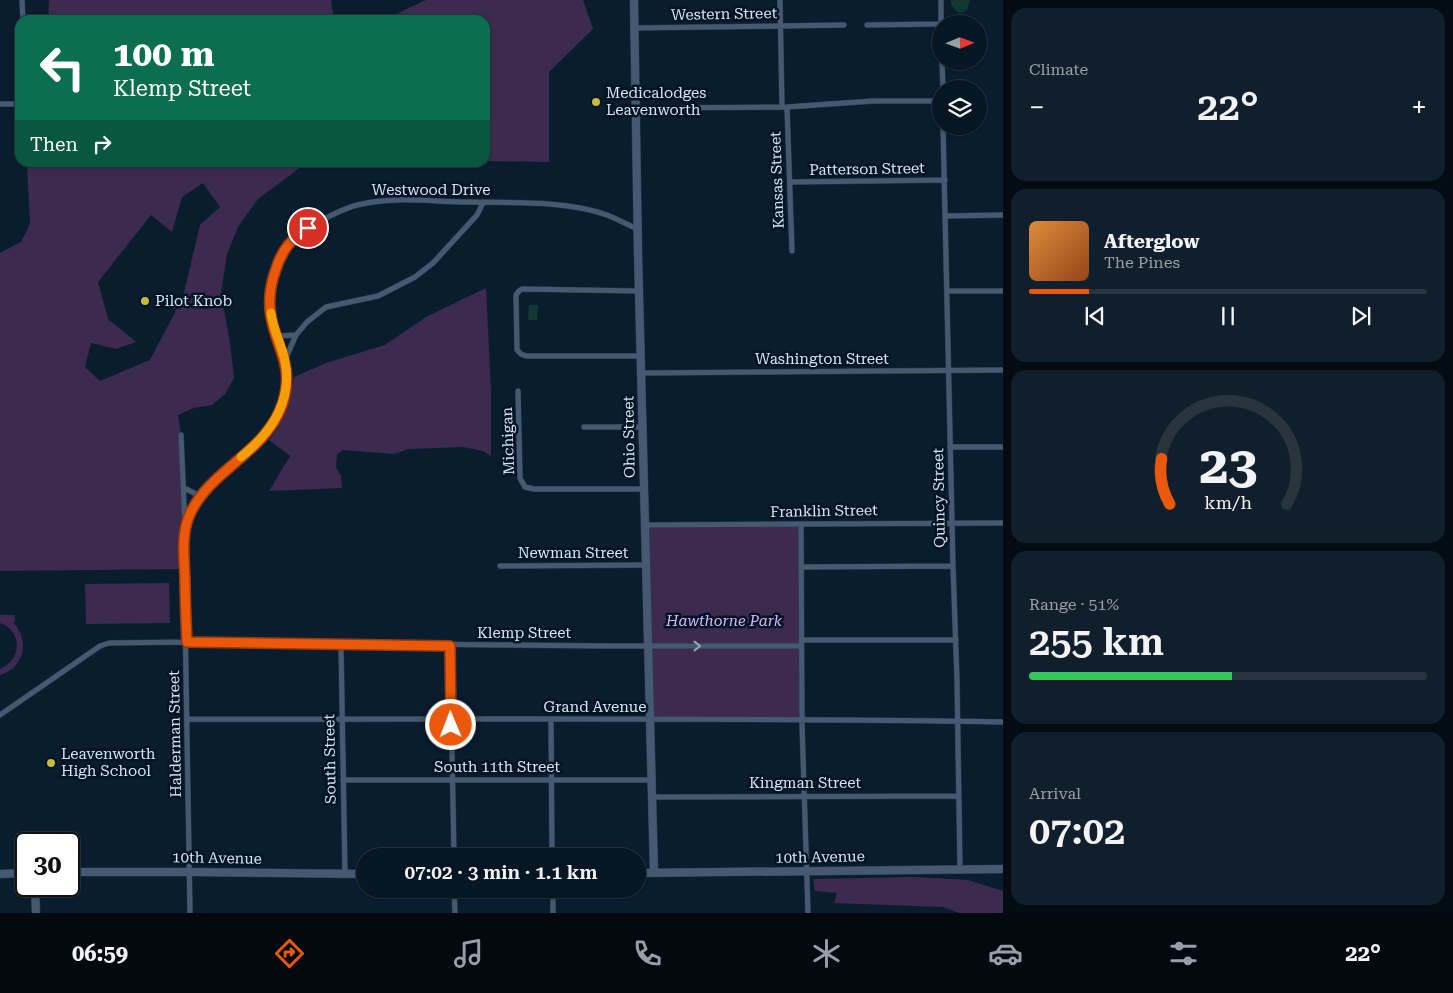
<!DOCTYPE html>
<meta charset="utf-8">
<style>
:root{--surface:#071623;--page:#101f2b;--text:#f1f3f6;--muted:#989fa6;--line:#283541;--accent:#ea580c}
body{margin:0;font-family:"Roboto Serif",serif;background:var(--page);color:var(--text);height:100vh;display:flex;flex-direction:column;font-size:19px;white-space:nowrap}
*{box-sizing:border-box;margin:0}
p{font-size:16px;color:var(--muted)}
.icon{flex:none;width:28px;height:28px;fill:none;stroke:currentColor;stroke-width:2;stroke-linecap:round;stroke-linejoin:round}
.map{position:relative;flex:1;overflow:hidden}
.sheet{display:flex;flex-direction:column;gap:8px;padding:8px;background:#040c13;width:450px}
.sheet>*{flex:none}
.hud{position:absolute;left:15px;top:15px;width:475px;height:152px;border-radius:15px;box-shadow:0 1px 4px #0004,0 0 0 1px var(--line);background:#0b6e4f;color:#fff;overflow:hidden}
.needle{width:32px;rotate:89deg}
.tools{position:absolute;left:932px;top:15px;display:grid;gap:10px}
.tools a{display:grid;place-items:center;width:55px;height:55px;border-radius:50%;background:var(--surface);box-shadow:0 1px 4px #0004,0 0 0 1px var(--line);font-size:25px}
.speed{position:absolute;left:15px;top:832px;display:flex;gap:10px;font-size:25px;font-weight:700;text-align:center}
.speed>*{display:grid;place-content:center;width:65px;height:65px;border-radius:50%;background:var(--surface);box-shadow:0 1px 4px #0004,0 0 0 1px var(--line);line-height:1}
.speed .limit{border:2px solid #111;border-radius:8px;background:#fff;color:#111}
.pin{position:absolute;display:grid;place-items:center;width:42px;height:42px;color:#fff;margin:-21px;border:2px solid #fff;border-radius:50%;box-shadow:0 1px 5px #0007}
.me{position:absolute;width:55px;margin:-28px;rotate:359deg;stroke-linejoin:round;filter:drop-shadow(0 0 4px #0008)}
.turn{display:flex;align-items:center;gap:18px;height:105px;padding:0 15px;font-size:22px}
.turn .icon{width:65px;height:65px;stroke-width:2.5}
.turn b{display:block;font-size:35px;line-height:42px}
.then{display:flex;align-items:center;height:48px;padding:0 15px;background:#0003;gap:10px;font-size:19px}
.big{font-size:38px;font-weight:600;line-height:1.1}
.sheet .tile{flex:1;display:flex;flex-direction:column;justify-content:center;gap:8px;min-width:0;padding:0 18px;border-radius:15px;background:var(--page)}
.sheet .dial{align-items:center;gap:0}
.dial svg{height:130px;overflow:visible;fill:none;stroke:var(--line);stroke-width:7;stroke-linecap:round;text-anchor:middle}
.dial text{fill:var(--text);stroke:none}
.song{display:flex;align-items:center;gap:15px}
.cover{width:60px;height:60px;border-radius:8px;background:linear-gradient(135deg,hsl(30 70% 55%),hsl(20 70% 35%))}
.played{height:5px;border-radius:2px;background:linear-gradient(90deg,var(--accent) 15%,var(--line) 15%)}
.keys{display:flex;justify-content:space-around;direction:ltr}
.heat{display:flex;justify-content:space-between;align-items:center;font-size:28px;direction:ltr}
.charge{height:8px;border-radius:4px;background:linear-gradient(90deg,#34c759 51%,var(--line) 0)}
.trip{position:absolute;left:356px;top:848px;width:290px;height:50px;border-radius:25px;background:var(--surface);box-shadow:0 1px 4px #0004,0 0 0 1px var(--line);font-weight:600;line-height:50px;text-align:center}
.tabs{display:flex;height:80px;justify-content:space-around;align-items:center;background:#03090e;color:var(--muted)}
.tabs .icon{width:35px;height:35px}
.tabs .active{color:var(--accent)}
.tabs b{font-size:22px;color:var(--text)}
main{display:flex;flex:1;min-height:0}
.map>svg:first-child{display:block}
.green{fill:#3d2b4f;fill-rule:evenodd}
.water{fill:#123836}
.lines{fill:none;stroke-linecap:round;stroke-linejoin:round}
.street-casing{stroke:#2f3747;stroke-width:6}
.secondary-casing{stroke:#2f3747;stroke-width:9}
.street{stroke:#455a70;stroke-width:5}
.secondary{stroke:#455a70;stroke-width:8}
.oneway{stroke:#95a5b6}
.route-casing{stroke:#983908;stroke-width:12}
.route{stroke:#ea580c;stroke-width:9}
.slow{stroke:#f59e0b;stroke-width:9}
.poi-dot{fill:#c9bb3a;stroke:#021425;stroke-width:2}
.labels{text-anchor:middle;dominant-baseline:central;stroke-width:5;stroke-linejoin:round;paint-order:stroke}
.street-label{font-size:15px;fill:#d7e3f0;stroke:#021425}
.poi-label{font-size:15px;fill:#d7e3f0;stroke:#021425;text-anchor:start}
.park-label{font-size:15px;font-style:italic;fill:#d9b6fc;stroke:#021425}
</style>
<main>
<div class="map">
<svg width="1003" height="913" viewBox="0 0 1003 913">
<rect width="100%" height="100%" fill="#091d2f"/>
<path class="green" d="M49,0H331L334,20H48Z
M426,0H583L593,29L549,72V162L485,161V20H392L394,15Z
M27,163H313L301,167L258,199L238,227L227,254L221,293L230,343L234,378L225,394L212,405L194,408L178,415L181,435L185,569L0,571V253L21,242L30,224ZM203,183L220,207L200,225L183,297L150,360L100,381L85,367L91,343L116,349L136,342L108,319L98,282L151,215L172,232L182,197Z
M486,288L491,391V456L483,451L463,447L409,449L394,454L343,450L337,454L336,467L341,476L342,488L269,491L290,456L269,440C285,421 289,401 294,377L326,363L385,345L426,317Z
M801,524L802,720L649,719L645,525Z
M169,583L170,623L86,624L85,584Z
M0,615H15V622H13C30,641 25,667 0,675V669C22,660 23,631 0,623Z
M915,877L968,880L1003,891V913H959L943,907L834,903L837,893L815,891L813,879Z"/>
<path class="water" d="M951,0H970L967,10L962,13L957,12L951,4Z
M529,305H538L537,320H528Z"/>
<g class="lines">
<g class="street-casing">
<path id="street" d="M22,0L23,20
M780,0L782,107
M941,0V24
M867,25L941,24
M634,28L844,25
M942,61L943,89
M0,104H20
M787,107L792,251
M635,108L787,107L873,101H941
M943,126L953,566L957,680L960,870
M790,182L945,180
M945,216L1003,215
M639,291L522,289L519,291L516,295L517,350L521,354L526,356H641
M947,291H1003
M277,336L296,335
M285,360L296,335L307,322L326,307L378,296L415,277L433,263L477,215L483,203
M642,373L1003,370
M518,391L520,478L525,487L534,489H644
M584,427H643
M181,435L185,528L184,556L190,913
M950,447H1003
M184,488L200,496
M801,524L802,724L808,913
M645,525L1003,523
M185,528C189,517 193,506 199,497C221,461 262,453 280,409C289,388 288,367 281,346C278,337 273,327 271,317C268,302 270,288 274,273C283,245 292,237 317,223C331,215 346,207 362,204C394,196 435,202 468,202C510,203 567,200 607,215C617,219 628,225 638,229
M500,566L646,565
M801,567L953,566
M801,640H956
M341,645L345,874
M450,645L454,856
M0,715L100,646L109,643L187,642L608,646H801
M187,719C459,720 731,717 1003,722
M551,719L552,856
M343,780H651
M652,797L958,796
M454,889L455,913
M553,889V913"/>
</g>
<g class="secondary-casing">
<path id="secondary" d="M634,0L638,254L654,873
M69,872H190L365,874
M638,873L1003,869
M0,874L26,873
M35,886L36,913"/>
</g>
<use href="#street" class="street"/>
<use href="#secondary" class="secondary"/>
</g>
<defs><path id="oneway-chevron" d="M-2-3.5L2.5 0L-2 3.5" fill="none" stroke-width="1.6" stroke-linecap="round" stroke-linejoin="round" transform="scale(1.25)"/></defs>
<use class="oneway" href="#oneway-chevron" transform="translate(697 646)"/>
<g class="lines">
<g class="route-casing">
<path id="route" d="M308,228C291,239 282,250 276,269C270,285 268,300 271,317C277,350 294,365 283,402C268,452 211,468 190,514C181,534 184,557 185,578C185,599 186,621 187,642L450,646L451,725"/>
</g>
<use href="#route" class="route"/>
<path class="slow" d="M241,457C271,433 293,402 285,361C282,345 273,330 271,313"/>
</g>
<g class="poi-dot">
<circle cx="596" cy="102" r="5"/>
<circle cx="145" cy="301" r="5"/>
<circle cx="51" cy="763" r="5"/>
</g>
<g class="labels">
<g class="street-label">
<text transform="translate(724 14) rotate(-1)">Western Street</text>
<text transform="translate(867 169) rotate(-1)">Patterson Street</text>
<text transform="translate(777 180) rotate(-92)">Kansas Street</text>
<text x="431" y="190">Westwood Drive</text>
<text x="822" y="359">Washington Street</text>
<text transform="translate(629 437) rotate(-91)">Ohio Street</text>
<text transform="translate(508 441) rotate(-92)">Michigan</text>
<text transform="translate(939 498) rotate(-91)">Quincy Street</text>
<text transform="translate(824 511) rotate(-1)">Franklin Street</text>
<text x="573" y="553">Newman Street</text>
<text x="524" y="633">Klemp Street</text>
<text x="595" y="707">Grand Avenue</text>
<text transform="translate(175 734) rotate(-91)">Halderman Street</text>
<text transform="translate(330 759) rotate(-91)">South Street</text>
<text x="497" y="767">South 11th Street</text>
<text x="805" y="783">Kingman Street</text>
<text transform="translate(820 857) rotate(-1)">10th Avenue</text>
<text transform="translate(217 858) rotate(1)">10th Avenue</text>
</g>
<g class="poi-label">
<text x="606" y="93">Medicalodges<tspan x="606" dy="17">Leavenworth</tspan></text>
<text x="155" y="301">Pilot Knob</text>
<text x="61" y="754">Leavenworth<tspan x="61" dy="17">High School</tspan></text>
</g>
<g class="park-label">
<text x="724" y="621">Hawthorne Park</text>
</g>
</g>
</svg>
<div class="tools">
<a><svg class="needle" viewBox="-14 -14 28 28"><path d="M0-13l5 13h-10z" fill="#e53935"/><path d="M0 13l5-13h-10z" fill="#989fa6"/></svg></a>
<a><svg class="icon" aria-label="layers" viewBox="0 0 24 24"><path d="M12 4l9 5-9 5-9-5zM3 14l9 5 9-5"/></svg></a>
</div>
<div class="speed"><div class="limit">30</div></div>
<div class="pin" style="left:308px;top:228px;background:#d93025"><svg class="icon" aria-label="arrive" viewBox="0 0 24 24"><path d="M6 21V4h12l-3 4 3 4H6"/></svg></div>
<svg class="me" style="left:451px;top:725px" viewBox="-20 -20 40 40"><circle r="17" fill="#ea580c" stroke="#fff" stroke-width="3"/><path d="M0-11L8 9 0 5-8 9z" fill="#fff"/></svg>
<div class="trip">07:02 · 3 min · 1.1 km</div>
<div class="hud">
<div class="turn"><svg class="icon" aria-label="left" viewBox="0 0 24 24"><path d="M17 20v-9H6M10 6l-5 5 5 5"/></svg><div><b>100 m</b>Klemp Street</div></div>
<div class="then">Then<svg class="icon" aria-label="right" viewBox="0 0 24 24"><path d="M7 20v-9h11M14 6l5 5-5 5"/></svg></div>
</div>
</div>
<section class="sheet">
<div class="tile"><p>Climate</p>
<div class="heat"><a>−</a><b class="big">22°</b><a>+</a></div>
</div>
<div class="tile">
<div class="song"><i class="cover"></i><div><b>Afterglow</b><p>The Pines</p></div></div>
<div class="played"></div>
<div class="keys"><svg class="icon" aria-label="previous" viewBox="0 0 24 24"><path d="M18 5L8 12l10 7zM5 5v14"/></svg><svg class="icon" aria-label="pause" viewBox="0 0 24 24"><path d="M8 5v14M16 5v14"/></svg><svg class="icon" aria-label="next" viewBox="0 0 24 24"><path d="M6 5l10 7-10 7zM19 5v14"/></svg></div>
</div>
<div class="tile dial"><svg viewBox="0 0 100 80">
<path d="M14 69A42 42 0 1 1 86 69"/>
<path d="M14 69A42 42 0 0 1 9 41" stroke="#ea580c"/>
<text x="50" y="56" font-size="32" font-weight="700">23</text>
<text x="50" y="72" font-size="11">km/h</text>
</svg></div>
<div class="tile"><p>Range · 51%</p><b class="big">255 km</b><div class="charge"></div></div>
<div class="tile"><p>Arrival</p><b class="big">07:02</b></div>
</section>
</main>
<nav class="tabs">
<b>06:59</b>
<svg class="icon active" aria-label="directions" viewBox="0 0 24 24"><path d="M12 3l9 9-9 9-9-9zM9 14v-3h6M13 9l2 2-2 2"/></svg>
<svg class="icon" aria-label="music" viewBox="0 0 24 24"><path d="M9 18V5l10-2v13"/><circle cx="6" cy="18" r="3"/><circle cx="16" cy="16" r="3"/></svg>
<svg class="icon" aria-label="phone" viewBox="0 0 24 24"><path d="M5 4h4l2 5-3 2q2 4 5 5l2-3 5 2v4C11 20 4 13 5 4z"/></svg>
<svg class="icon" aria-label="climate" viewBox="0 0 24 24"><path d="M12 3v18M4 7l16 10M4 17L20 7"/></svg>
<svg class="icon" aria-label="car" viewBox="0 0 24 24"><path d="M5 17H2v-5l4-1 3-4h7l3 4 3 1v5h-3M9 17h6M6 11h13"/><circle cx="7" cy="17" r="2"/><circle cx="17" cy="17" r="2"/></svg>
<svg class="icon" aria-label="filters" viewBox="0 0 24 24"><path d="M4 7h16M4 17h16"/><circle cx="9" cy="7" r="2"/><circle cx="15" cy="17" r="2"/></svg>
<b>22°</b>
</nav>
